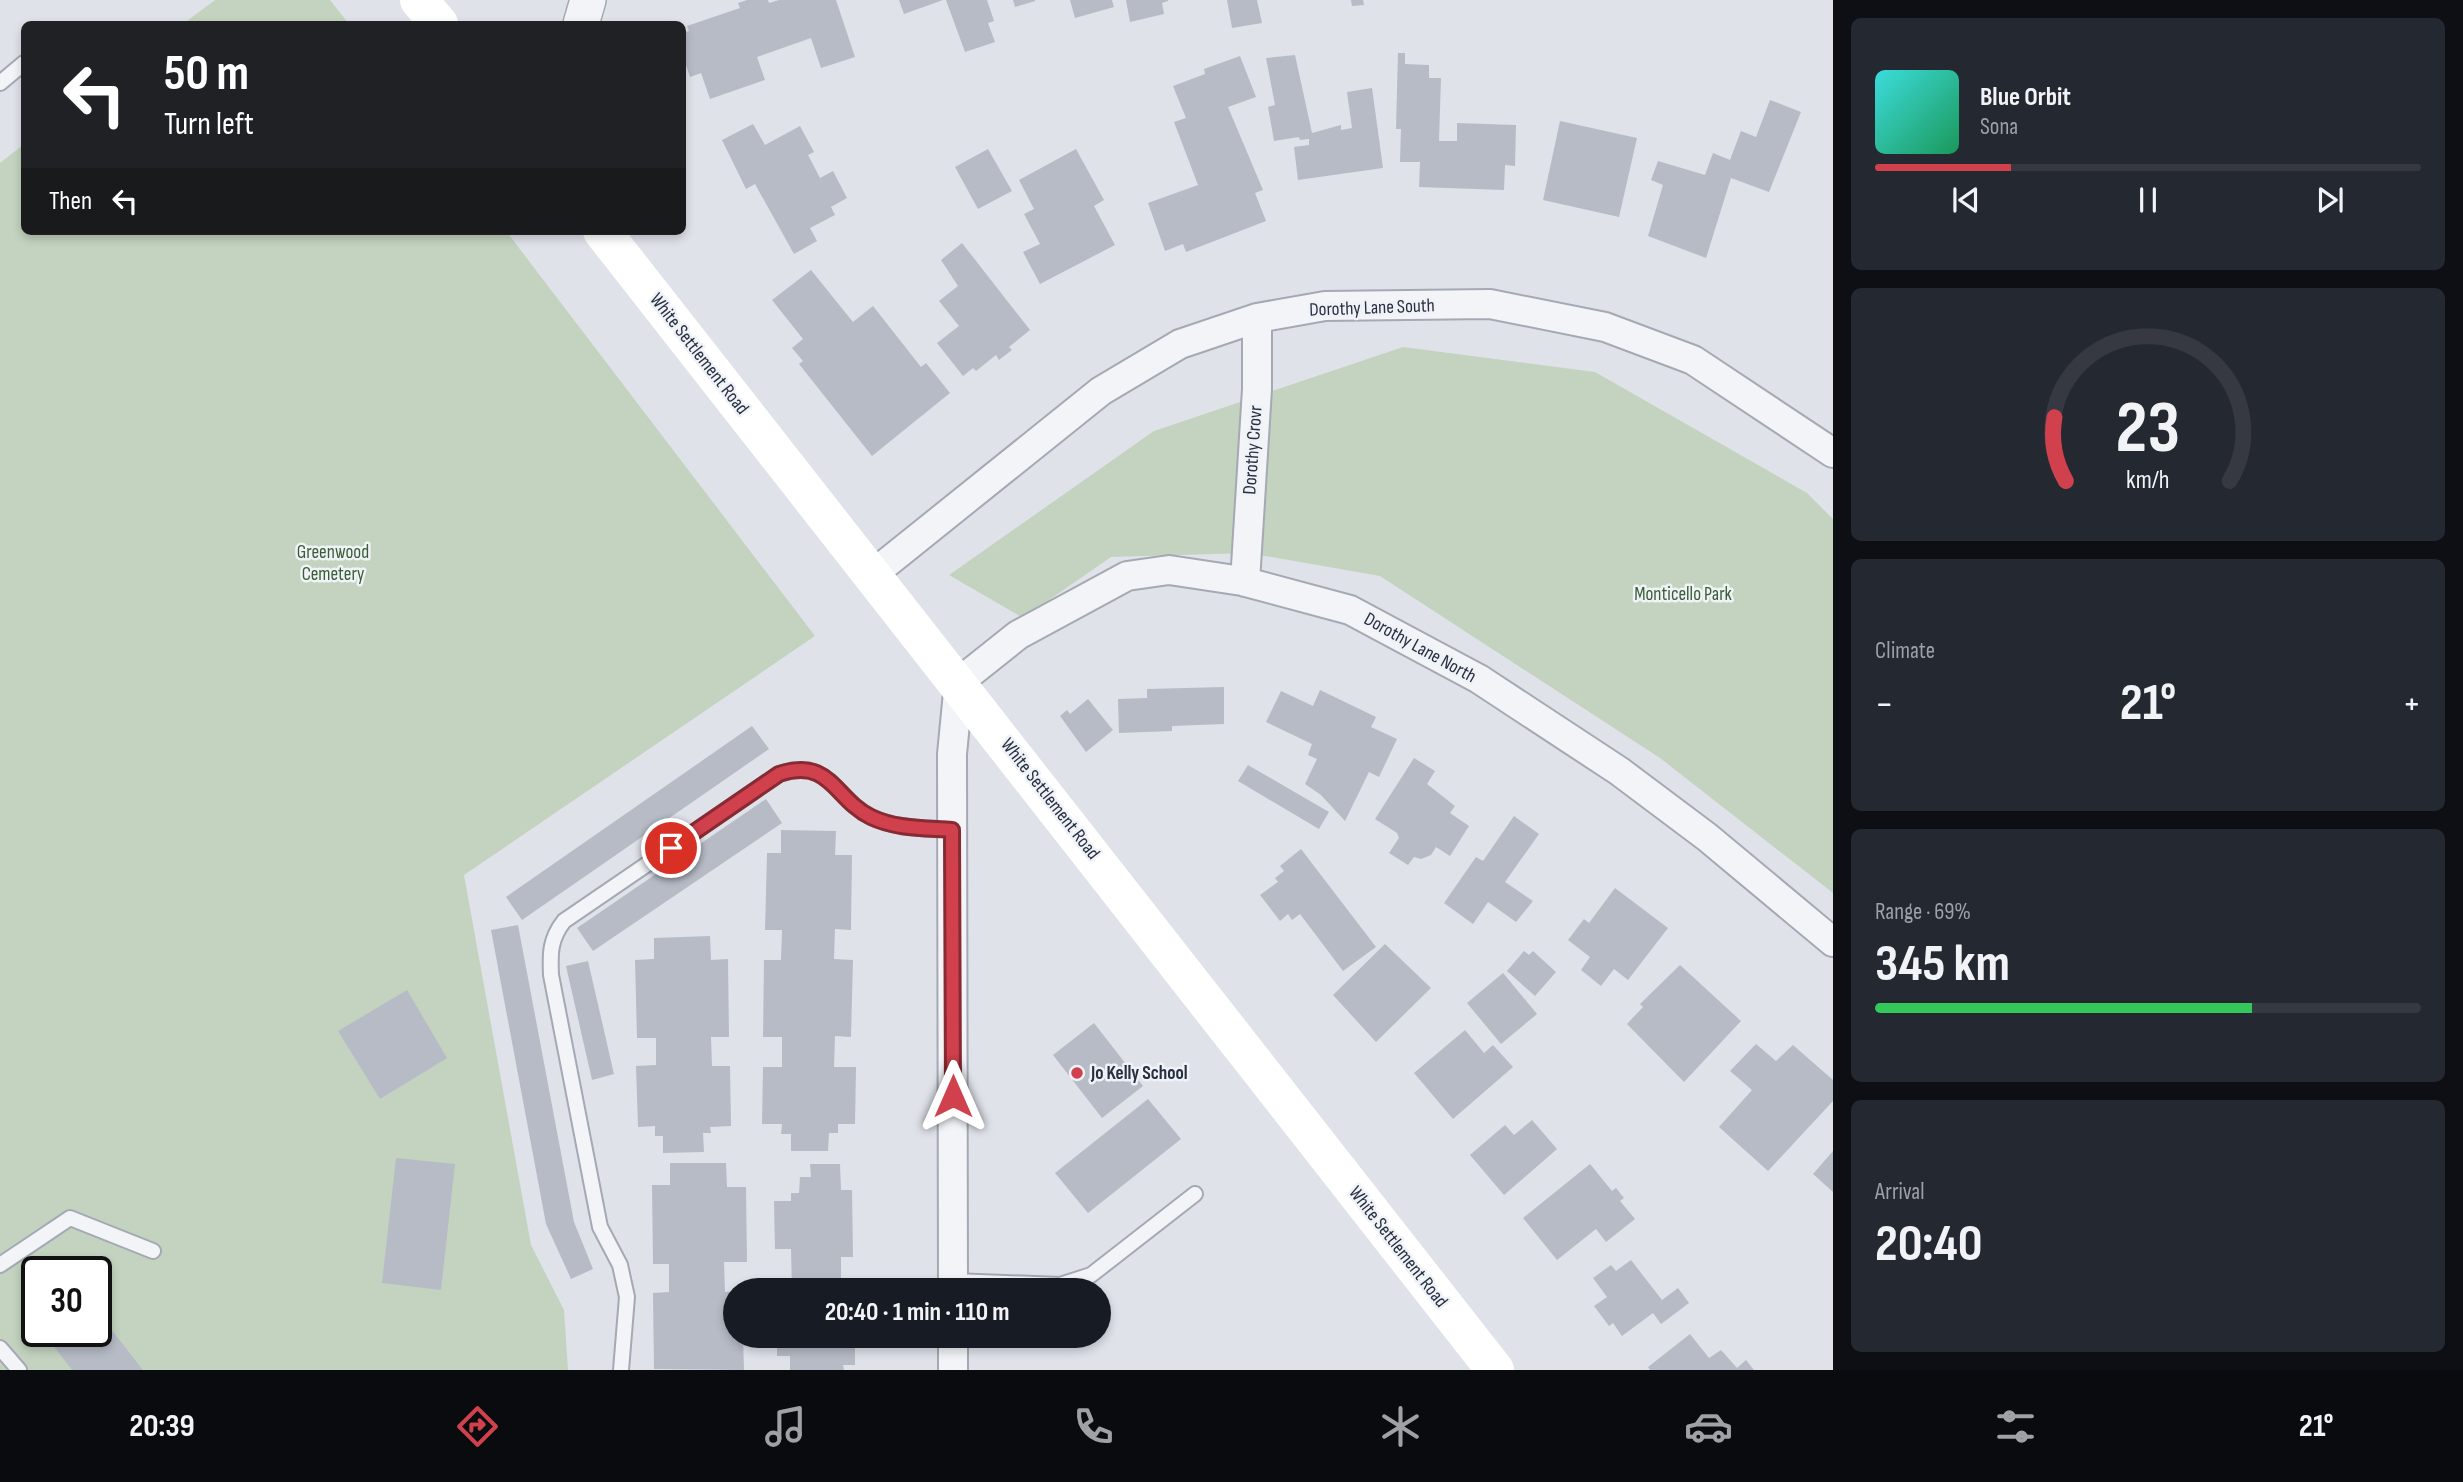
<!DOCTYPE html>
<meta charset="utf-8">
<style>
:root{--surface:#171b24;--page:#242831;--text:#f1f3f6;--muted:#9ea1a6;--line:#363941;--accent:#d1414d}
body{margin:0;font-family:"Sofia Sans Condensed",sans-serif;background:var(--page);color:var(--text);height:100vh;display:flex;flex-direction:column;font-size:26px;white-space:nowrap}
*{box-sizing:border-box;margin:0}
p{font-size:23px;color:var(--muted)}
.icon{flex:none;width:38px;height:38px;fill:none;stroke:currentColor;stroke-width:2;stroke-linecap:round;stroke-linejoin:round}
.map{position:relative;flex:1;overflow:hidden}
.details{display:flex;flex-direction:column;gap:18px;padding:18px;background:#0d0f14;width:630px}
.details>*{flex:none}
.guide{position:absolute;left:21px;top:21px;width:665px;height:214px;border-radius:10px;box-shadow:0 4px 10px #0003;background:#202124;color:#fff;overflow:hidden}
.speed{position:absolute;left:21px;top:1256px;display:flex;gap:14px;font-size:35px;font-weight:700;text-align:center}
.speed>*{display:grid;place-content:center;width:91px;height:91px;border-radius:50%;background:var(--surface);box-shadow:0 4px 10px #0003;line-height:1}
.speed .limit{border:4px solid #111;border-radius:10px;background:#fff;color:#111}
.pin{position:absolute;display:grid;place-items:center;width:60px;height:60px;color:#fff;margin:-30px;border:4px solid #fff;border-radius:50%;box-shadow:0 2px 7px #0007}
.me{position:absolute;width:77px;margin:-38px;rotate:0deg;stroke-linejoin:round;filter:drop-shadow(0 0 5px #0008)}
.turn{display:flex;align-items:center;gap:24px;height:147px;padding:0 28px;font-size:32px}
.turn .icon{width:91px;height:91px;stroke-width:2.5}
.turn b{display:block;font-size:49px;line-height:60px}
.then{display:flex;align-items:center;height:66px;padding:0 28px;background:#0003;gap:14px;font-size:26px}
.big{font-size:52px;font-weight:700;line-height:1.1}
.details .card{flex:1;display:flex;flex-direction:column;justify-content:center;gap:10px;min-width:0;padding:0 24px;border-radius:10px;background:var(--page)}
.details .dial{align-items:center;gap:0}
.dial svg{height:182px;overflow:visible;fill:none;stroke:var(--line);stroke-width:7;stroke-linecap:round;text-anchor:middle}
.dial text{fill:var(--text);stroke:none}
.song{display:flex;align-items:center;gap:21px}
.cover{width:84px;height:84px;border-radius:10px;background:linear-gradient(135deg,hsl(180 70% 55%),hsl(150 70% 35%))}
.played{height:7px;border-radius:4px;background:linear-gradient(90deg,var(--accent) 25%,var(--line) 25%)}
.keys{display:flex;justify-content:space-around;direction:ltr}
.heat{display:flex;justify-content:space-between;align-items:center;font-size:38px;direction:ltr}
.charge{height:10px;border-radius:5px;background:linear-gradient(90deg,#34c759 69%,var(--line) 0)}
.trip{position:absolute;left:723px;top:1278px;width:388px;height:70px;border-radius:35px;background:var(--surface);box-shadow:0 4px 10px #0003;font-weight:700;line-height:70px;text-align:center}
.tab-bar{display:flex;height:112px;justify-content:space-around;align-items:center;background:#090b0e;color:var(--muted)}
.tab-bar .icon{width:49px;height:49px}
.tab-bar .on{color:var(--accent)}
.tab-bar b{font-size:32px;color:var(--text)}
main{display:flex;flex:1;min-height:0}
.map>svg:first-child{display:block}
.green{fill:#c4d3c0;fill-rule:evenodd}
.building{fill:#b6bbc6}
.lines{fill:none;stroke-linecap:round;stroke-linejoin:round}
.service-casing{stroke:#a4a9b3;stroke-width:18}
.minor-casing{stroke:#a4a9b3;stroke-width:32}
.tertiary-casing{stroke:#a4a9b3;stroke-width:38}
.service{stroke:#f2f4f7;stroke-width:14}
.minor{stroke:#f2f4f7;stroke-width:28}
.tertiary{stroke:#f2f4f7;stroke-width:35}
.secondary{stroke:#fff;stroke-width:38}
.route-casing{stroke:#882a32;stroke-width:18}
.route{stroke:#d1414d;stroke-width:12}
.poi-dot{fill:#d1414d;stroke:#eff2f6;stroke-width:2.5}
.labels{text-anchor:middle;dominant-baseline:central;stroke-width:5;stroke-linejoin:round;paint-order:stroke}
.street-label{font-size:19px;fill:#282f41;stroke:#eff2f6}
.park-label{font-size:19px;fill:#395d35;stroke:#eff2f6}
.poi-label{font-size:19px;font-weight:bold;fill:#282f41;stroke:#eff2f6;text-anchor:start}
</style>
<main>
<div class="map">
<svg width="1833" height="1370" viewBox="0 0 1833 1370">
<rect width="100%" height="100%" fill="#dfe2e9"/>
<path class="green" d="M215,0H330L349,24H183Z
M24,144V231H506L815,636L464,875L531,1245L564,1310L568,1370H0V163ZM37,1272H96V1332H37Z
M1403,347L1595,372L1807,493L1833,519V893L1660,758L1380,576L1248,553L1111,557L1023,618L949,575L1154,431Z"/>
<path class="building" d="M747,0H768L769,3L779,0H836L855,57L821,68L811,38L757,57L765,80L710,99L701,73L690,77L682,53V34L689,31L687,26L740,8L738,3Z
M899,0H943L904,14Z
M946,0H987L994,21L988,23L995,42L965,52Z
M1013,0H1035V1L1015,7Z
M1070,0H1112L1114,7L1075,18Z
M1126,0H1168V1L1162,3L1164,14L1130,22Z
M1227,0H1257L1262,23L1232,28Z
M1351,0H1363L1364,5L1352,6Z
M1398,53H1405V64L1429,65V78H1441L1439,141H1457V123L1516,125L1515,166L1505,165L1504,190L1419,187L1420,162H1400L1401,129H1396Z
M1295,55L1312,133L1341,125V130L1352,128L1347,92L1372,88L1383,168L1298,180L1294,147L1309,145V139L1300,140L1299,137L1274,141L1268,107L1275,105L1266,58Z
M1240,56L1256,97L1228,107L1263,190L1255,193L1266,221L1186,252L1183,244L1165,251L1148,203L1198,185L1174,122L1186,118L1173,86L1205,74L1204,69Z
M1770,100L1801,112L1769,192L1731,178L1706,258L1648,236L1663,185L1651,180L1658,161L1705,175L1713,153L1730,160L1741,131L1756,137Z
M1560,121L1637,138L1619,217L1543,200Z
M753,124L765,145L800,126L814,152L808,155L820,178L833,171L847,198L831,207L835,215L810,228L817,241L794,254L755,184L746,189L722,140Z
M988,149L1012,191L978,209L955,167Z
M1076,149L1104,200L1094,206L1115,245L1040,284L1023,252L1040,244L1024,214L1034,209L1019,180Z
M962,243L1030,330L1009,347L1012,350L999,360L996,355L976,371L973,368L963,376L937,343L959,326L939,301L958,286L941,260Z
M811,270L853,322L873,306L921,367L926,363L950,393L872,456L799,364L803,361L792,348L803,339L772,300Z
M1224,687V724L1172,726V731L1119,733L1118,699L1147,698V689Z
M1320,690L1376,717L1371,727L1397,739L1379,777L1369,772L1345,821L1321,795L1305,784L1317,759L1308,755L1312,744L1266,722L1281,691L1313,706Z
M1088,699L1113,730L1086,752L1060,716L1067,710L1070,714Z
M752,726L769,749L522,920L506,897Z
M1414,758L1435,771L1427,784L1455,806L1450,813L1469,826L1450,856L1436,847L1431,855L1421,859L1414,857L1408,865L1389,853L1399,838L1397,833L1375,819Z
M1248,765L1329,812L1319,829L1238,781Z
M766,799L782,823L593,951L577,928Z
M1514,816L1539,834L1505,882L1533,901L1516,922L1488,902L1473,924L1444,903L1476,857L1483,861Z
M781,830L836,831L835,855H852L851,930L835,929L834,959L853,960L851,1037L835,1036L834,1067H856L855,1124H838V1133H829L828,1151H791V1134H781L782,1124H762L763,1067H782V1037H763L764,960H781L782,930H765L767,853H781Z
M1301,849L1376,947L1343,971L1300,914L1292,920L1288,914L1280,921L1260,895L1278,882L1275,878L1284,871L1280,866Z
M1615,888L1668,928L1628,980L1614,969L1601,986L1581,970L1590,957L1568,940L1584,919L1589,923Z
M518,925L574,1222L593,1269L571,1279L546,1224L491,930Z
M710,936L711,960L728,959L729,1037H711L712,1066H730L731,1126L710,1127L711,1133H703L704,1152L663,1153V1136H655V1126L638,1127L636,1066L656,1065V1038H637L635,960L654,959V938Z
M1385,944L1431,988L1376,1042L1333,995Z
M1524,951L1529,955L1533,951L1556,972L1535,996L1507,971Z
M588,961L614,1074L592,1080L566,966Z
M1680,965L1741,1021L1684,1082L1627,1024L1643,1007L1640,1004Z
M1503,973L1537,1014L1501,1044L1467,1003Z
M407,990L447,1058L380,1099L338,1031Z
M1094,1023L1143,1086L1102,1118L1053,1055Z
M1465,1030L1484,1053L1493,1045L1513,1067L1453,1119L1414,1073Z
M1756,1044L1776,1061L1793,1045L1833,1080V1101L1768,1171L1719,1127L1752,1090L1730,1071Z
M1148,1099L1181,1139L1088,1213L1055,1173Z
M1532,1120L1557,1149L1504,1195L1470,1155L1505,1125L1514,1135Z
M1833,1151V1192L1813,1174Z
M396,1158L455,1164L441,1290L382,1283Z
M670,1163H726L727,1187H746L747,1262H724L725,1292L735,1291V1335H743L744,1370L654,1369L653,1293L669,1292V1264H653L652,1185H670Z
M810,1164H840L841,1190H852L853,1257H841V1290H792L791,1249H775L774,1201H791V1193H799L800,1177H811Z
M1590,1164L1612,1191L1616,1188L1624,1198L1620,1201L1635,1219L1606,1242L1596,1229L1557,1260L1523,1218Z
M1631,1260L1662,1300L1678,1288L1689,1303L1661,1324L1653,1313L1622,1336L1613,1323L1609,1326L1594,1306L1607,1297L1593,1278L1611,1265L1616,1271Z
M96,1310L143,1370H72L52,1344L68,1332H96Z
M1690,1334L1709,1358L1721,1350L1737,1368L1746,1360L1754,1370H1650L1648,1367Z
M777,1335H855V1365H843L844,1370H790V1356H777Z"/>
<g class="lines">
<g class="service-casing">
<path id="service" d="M0,83L24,63
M0,1265L70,1218L153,1251
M953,1281L1060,1285L1091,1275L1195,1194
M0,1348L19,1370
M621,1370L627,1297L620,1265L600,1227L551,975C550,953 550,939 564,921L779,774C831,757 834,799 871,817C896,829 925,828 952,830"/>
</g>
<g class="minor-casing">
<path id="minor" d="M873,574L1101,391L1180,344L1257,318L1325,306L1490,304L1605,327L1693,360L1833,453
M1245,582L1257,389V318
M953,1290L952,754L959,682L1018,635L1127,576L1169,570L1242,581L1350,610L1479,679L1619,771L1707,837L1833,942
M953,1335V1370"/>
</g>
<g class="tertiary-casing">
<path id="tertiary" d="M581,24L588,0"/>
</g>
<use href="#service" class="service"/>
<use href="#minor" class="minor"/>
<use href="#tertiary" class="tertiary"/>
<path class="secondary" d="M419,0L439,24
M602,231L1495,1370"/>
</g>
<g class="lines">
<g class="route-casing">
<path id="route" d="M671,848L779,774C831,757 834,799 871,817C896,829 925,828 952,830L953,1096"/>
</g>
<use href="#route" class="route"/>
</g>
<circle class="poi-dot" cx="1077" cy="1073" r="7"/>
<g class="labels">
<g class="street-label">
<text transform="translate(1372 308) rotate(-2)">Dorothy Lane South</text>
<text transform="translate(699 354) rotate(52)">White Settlement Road</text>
<text transform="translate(1253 450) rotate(-86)">Dorothy Crovr</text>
<text transform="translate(1420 648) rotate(29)">Dorothy Lane North</text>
<text transform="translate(1050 799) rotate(52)">White Settlement Road</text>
<text transform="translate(1398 1247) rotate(52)">White Settlement Road</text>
</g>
<g class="park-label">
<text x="333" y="552">Greenwood<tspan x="333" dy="22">Cemetery</tspan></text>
<text x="1683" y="594">Monticello Park</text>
</g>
<g class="poi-label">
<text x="1091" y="1073">Jo Kelly School</text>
</g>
</g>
</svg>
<div class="speed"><div class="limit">30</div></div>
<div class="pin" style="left:671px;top:848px;background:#d93025"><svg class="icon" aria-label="arrive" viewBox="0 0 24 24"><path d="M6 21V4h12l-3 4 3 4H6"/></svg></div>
<svg class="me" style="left:953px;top:1096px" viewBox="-20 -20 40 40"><path d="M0-17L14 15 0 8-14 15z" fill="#d1414d" stroke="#fff" stroke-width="4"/></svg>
<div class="trip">20:40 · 1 min · 110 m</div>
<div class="guide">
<div class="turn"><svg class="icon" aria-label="left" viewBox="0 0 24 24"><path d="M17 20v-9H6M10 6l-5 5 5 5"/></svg><div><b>50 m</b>Turn left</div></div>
<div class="then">Then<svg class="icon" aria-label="left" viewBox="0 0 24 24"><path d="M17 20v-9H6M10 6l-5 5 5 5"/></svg></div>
</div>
</div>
<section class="details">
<div class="card">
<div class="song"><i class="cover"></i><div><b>Blue Orbit</b><p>Sona</p></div></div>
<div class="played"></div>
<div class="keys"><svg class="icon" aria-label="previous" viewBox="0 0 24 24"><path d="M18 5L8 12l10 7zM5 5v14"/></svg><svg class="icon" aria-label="pause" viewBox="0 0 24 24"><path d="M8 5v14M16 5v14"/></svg><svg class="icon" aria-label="next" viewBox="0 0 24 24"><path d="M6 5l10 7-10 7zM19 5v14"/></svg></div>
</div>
<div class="card dial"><svg viewBox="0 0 100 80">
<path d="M14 69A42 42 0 1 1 86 69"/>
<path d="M14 69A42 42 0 0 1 9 41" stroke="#d1414d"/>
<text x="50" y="56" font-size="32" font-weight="700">23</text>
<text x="50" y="72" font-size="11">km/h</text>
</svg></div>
<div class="card"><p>Climate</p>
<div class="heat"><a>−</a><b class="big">21°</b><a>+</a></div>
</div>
<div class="card"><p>Range · 69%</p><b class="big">345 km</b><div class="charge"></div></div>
<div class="card"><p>Arrival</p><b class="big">20:40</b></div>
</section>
</main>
<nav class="tab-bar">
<b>20:39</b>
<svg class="icon on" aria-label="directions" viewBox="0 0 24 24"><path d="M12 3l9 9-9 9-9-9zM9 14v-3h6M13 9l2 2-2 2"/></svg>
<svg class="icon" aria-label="music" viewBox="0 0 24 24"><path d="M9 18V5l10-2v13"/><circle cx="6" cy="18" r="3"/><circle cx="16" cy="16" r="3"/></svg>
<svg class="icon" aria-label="phone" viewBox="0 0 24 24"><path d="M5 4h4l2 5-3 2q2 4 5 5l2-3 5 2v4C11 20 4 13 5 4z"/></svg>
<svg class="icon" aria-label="climate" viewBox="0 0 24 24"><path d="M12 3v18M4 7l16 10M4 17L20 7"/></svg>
<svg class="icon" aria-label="car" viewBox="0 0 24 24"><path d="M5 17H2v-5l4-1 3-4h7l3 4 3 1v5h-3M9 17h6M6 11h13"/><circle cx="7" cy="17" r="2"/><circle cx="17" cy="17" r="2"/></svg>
<svg class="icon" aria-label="filters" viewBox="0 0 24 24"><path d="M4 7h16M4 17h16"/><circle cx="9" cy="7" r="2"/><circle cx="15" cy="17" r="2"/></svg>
<b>21°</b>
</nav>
